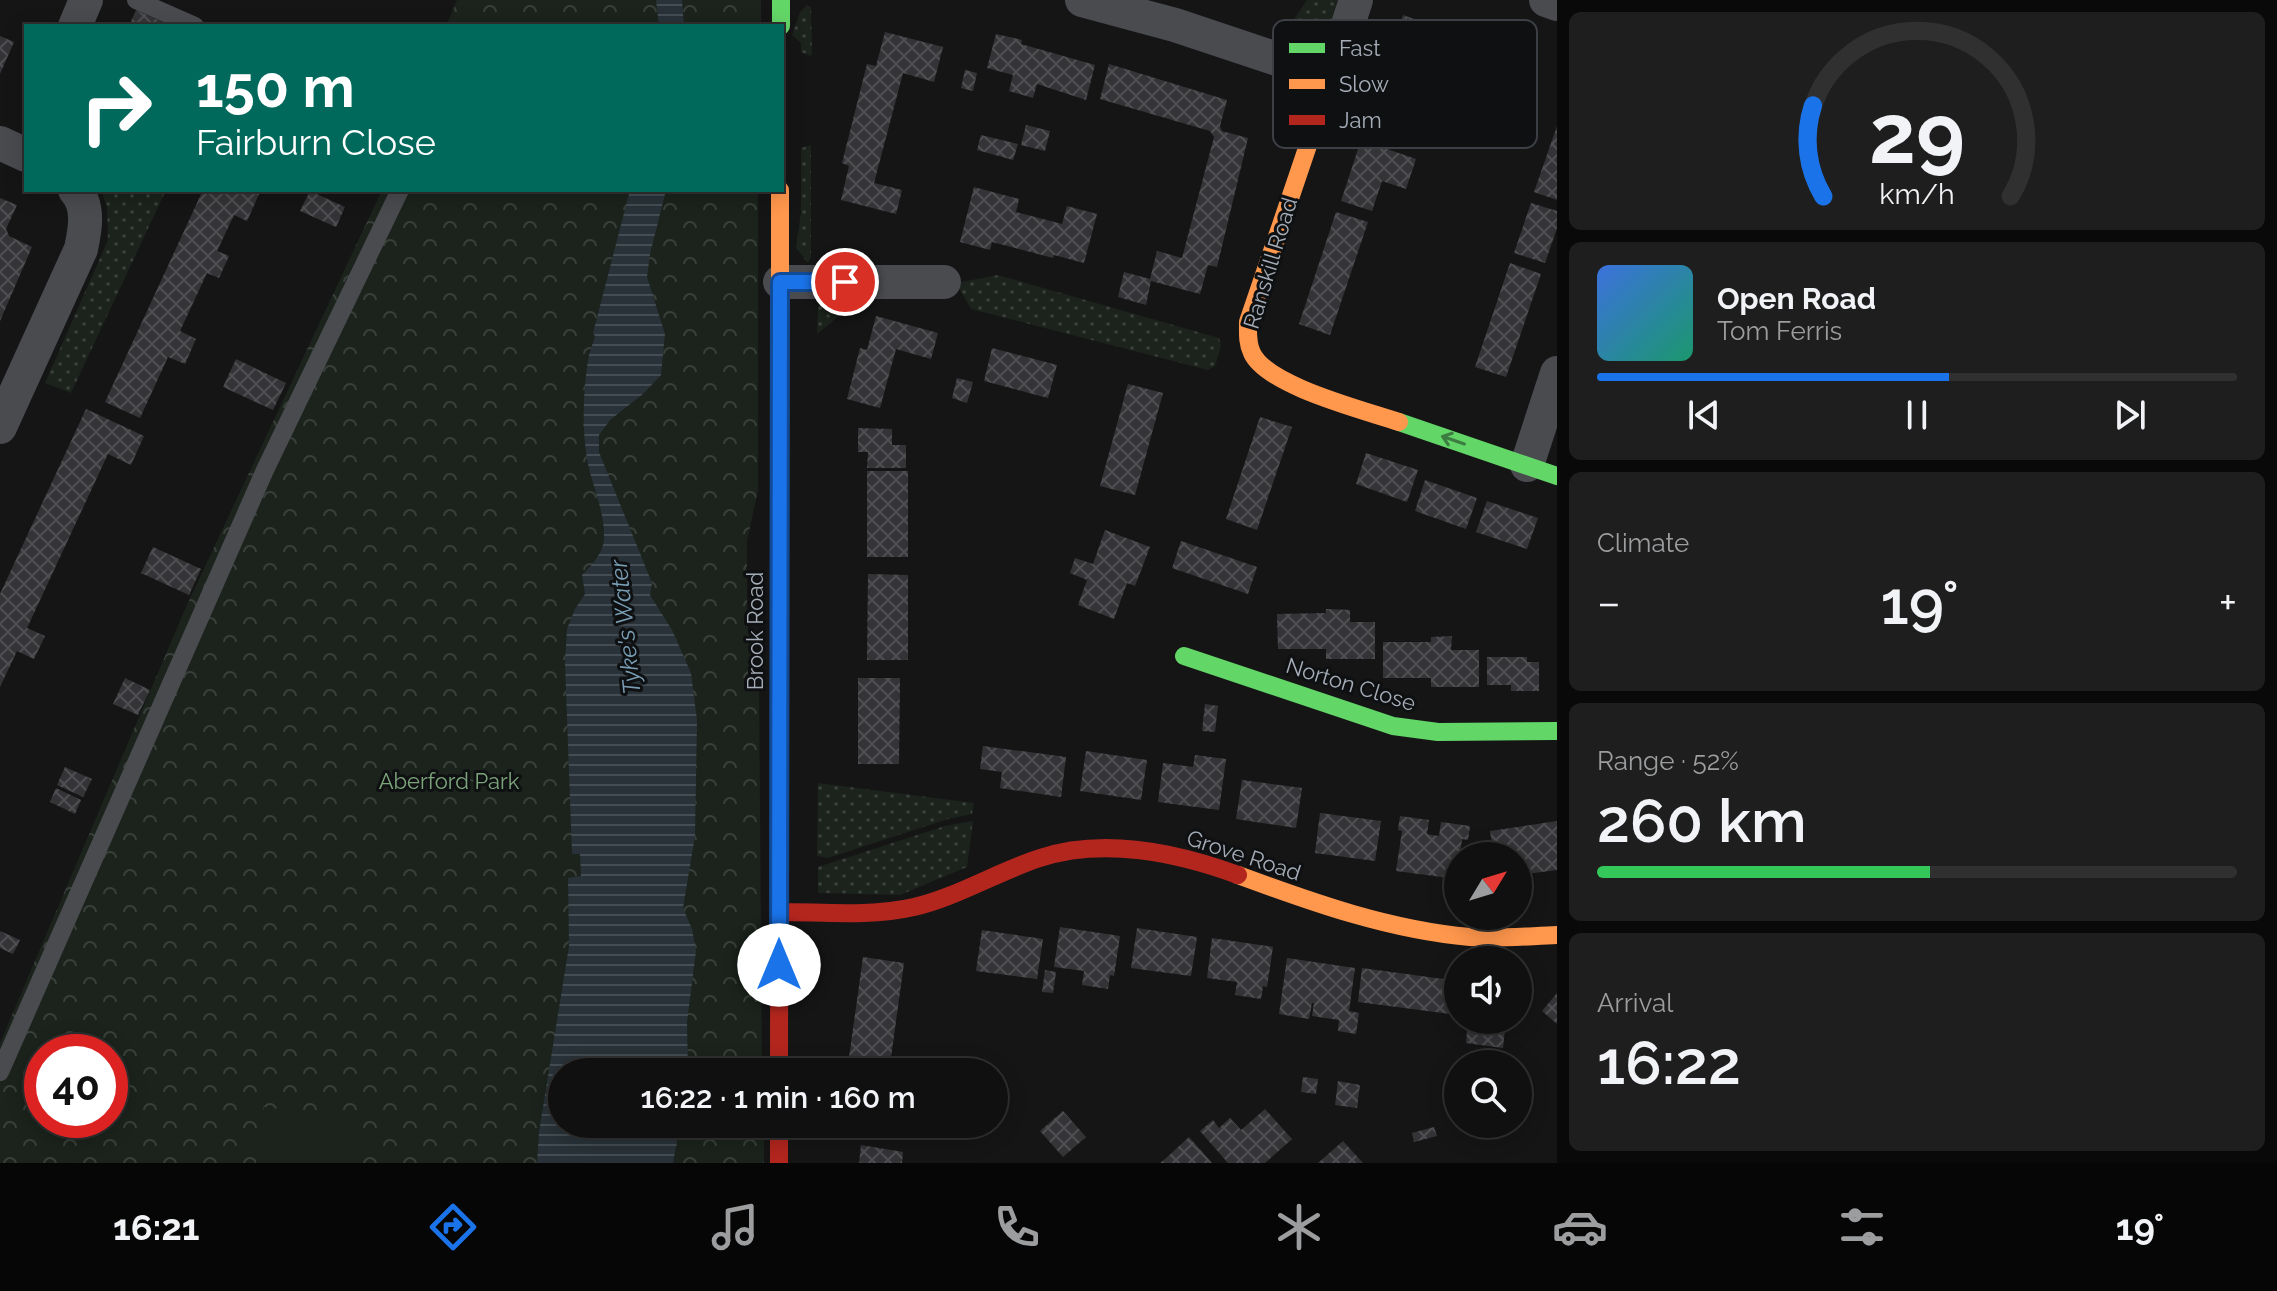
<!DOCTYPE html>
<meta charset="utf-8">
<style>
:root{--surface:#101010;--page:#1e1e1e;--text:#f1f3f6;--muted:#9c9d9f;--line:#303030;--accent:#1a73e8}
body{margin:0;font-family:Raleway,sans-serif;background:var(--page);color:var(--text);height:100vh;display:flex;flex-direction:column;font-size:30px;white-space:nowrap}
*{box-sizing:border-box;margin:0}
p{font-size:26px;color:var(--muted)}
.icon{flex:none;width:44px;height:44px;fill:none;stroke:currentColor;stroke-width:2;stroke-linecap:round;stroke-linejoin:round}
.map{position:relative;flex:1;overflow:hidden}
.side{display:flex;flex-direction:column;gap:12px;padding:12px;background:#090909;width:720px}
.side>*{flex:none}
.guide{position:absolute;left:24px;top:24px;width:760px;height:168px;border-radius:0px;box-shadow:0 4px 20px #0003,0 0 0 2px var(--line);background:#00695c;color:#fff;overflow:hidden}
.needle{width:52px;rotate:52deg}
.controls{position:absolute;left:1444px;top:842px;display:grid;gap:16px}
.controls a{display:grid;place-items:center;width:88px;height:88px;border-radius:50%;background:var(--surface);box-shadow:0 4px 20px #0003,0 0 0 2px var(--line);font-size:40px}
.speed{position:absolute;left:24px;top:1034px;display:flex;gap:16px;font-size:40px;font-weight:700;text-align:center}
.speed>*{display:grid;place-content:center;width:104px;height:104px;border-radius:50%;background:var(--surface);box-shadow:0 4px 20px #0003,0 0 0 2px var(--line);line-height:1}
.speed .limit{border:12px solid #d22;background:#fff;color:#111}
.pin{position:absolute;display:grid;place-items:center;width:68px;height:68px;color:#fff;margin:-34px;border:4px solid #fff;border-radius:50%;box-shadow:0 2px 8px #0007}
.me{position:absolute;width:88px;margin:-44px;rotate:0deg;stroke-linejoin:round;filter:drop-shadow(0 0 6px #0008)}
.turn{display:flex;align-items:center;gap:28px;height:168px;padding:0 40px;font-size:36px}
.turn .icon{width:104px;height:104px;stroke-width:2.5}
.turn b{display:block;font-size:56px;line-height:68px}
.big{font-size:60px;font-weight:600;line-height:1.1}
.side .widget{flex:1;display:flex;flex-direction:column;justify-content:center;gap:12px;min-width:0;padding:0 28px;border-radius:12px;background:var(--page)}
.side .dial{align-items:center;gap:0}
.dial svg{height:208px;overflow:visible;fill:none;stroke:var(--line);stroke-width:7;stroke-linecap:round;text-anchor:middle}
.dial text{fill:var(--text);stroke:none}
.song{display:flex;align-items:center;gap:24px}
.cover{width:96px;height:96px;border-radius:12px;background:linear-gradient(135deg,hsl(220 70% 55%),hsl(160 70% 35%))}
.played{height:8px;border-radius:4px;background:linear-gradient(90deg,var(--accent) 55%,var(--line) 55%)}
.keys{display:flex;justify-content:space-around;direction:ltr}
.heat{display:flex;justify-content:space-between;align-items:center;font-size:44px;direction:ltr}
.charge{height:12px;border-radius:6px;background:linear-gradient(90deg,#34c759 52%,var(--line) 0)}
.trip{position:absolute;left:548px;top:1058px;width:460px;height:80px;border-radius:40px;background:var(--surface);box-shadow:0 4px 20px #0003,0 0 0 2px var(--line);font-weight:600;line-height:80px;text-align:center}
.menu{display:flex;height:128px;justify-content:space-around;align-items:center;background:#060606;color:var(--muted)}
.menu .icon{width:56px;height:56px}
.menu .active{color:var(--accent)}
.menu b{font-size:36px;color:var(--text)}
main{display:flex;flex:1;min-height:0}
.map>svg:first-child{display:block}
.grass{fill:url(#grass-dots)}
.forest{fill:url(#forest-crowns);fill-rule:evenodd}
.pitch{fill:#1b231c}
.water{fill:url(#water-rules)}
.building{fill:url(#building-cross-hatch)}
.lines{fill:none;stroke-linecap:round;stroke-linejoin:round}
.lane{stroke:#494b4f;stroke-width:18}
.street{stroke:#494b4f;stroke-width:34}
.fast{stroke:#63d668;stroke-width:18}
.slow{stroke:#ff974d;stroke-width:18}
.jam{stroke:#b3261e;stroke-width:18}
.oneway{stroke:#3d7d41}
.route-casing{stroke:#114b97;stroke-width:20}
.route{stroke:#1a73e8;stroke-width:14}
.labels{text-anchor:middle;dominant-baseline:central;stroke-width:6;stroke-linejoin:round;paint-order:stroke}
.street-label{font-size:22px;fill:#a5adb8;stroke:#0f1012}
.park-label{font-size:22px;fill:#7ca47b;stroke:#0f1012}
.water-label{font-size:24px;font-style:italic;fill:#7a9fb5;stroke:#0f1012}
.key{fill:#0f1012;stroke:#3c3f44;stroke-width:2}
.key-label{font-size:22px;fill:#a5adb8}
</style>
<main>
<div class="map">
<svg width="1557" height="1163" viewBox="0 0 1557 1163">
<defs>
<pattern id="grass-dots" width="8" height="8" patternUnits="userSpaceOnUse" patternTransform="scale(2)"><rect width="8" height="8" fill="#1b231c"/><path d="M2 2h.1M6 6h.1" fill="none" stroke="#39403b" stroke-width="1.8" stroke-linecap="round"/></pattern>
<pattern id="forest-crowns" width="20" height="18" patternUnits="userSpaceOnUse" patternTransform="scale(2)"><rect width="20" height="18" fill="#1b231c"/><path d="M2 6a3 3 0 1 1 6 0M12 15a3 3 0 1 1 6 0" fill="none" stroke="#39403b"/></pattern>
<pattern id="water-rules" width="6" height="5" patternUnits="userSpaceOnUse" patternTransform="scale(2)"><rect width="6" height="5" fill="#283238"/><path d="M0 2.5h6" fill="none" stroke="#444d53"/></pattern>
<pattern id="building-cross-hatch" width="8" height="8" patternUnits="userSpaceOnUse" patternTransform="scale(2)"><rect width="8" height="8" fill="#343437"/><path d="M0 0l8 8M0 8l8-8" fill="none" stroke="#4e4f52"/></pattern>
</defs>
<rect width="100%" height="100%" fill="#151516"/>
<path class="grass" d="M1307,0H1344L1332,39L1325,37C1308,48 1298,46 1280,40Z
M807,5L811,7L812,54L810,56L801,52V43L792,35L800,12Z
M811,145V258L808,263L796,248L801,212V148Z
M101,190H166L71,393L45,383L108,240L107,207Z
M998,275L1219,338L1221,346L1215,366L1208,370L971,309L956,283Z
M827,301H858L817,334L818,307Z
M818,783L974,803L972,814L948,819L828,858L817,856Z
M973,821L967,867L900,895L818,893V867L945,826Z"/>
<path class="forest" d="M457,0H761V26H446Z
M382,190H758V490L747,541V625L759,682L762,1072H562V1124H764V1163H0V1043L186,607ZM42,1052H110V1120H42Z"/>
<path class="pitch" d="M264,1107L362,1121L357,1163H256Z"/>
<path class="water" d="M656,0H682L684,26H659Z
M630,190H666L650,254L647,277L665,334L661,375L643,394L610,420L599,435V452L652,583L650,595L672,630L691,673L697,720L695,836L683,908L692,929L696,951L687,1022L688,1072H562V1124H680L673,1163H537L539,1132L569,946L568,878L581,876L580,854H572L565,663L567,629L575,609L585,594L582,575C592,565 603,553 604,539C605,511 592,486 587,459C582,429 583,391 588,360C589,352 593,344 595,336L593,333Z"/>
<path class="building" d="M136,10L165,23L164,26H129Z
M1403,15L1434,26L1396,140L1365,129Z
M885,32L943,47L934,82L903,73L874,183L902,190L896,214L841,200L849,166L842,163L867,64L876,66Z
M996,34L1022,40L1021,44L1095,65L1086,100L1037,84L1033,98L1009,91L1013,75L987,68Z
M0,36L14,42L0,74Z
M1109,64L1227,100L1220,126L1222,131L1248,138L1217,267L1208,265L1200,294L1151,281L1146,305L1118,297L1124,272L1150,279L1157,251L1182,258L1214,137L1210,131L1100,99Z
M965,70L977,73L973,91L961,88Z
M1026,125L1050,131L1045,151L1021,145Z
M1557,126V200L1534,192Z
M981,135L1018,144L1013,160L977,150Z
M1361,140L1416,159L1406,189L1382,181L1372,211L1341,201Z
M974,187L1019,199L1016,212L1062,224L1067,206L1097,214L1084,263L1054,255L1053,258L992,242L990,250L960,242Z
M203,190L260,192L247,221L234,215L217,251L229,256L219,278L207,273L180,331L196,339L185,364L168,357L140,418L105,402Z
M310,191L345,207L336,227L300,211Z
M0,198L17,205L6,229L9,236L32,247L0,321Z
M1531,203L1557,211V228L1545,263L1514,253Z
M1336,212L1368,222L1330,335L1299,324Z
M1510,263L1541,274L1506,377L1475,367Z
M876,316L938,333L931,359L896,349L880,408L847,399L860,348L867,350Z
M992,348L1057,365L1048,398L984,381Z
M236,359L286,383L273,410L223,387Z
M957,378L973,382L967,403L952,398Z
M1128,384L1163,393L1135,495L1100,486Z
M86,409L144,436L131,465L108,454L27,628L45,636L34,659L17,651L0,687V594Z
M1260,417L1292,427L1257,530L1226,519Z
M858,428L892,429V445H906V468H867L868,452H858Z
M1366,453L1418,470L1407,502L1356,484Z
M867,471H908V557H867Z
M1425,480L1477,498L1466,529L1415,511Z
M1487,501L1538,518L1527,549L1476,532Z
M1105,530L1150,547L1135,586L1127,583L1114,619L1078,605L1087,580L1070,573L1075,558L1093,564Z
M1181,541L1257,567L1248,594L1172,568Z
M153,547L201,569L189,595L141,573Z
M868,574L908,575V660H867Z
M1326,609L1350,610V622H1375V659H1326V649H1278L1277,614L1326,613Z
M1452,636L1451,650H1479V687H1431V678H1383V642H1431V637Z
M1487,657H1527V662H1539V691H1511V685H1487Z
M125,678L150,690L138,715L113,704Z
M858,678H900L899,764H858Z
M1205,704L1218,706L1215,732L1202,731Z
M983,746L1066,757L1061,797L1000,788L1002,772L980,769Z
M1086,751L1147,760L1141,800L1080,791Z
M1195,755L1226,759L1219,810L1158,802L1163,763L1193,767Z
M65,767L92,779L83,797L57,785Z
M1242,780L1302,788L1296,828L1236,819Z
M56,788L81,800L75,814L50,802Z
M1320,813L1381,821L1375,861L1315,853Z
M1400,816L1429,820L1427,834L1432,835L1439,836L1441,822L1470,826L1468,840L1462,839L1460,856H1458L1457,879L1396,871L1402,831L1398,830Z
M1557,821V870L1518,875V856H1494L1490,831Z
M1060,927L1120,936L1114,976L1110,975L1108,989L1082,985L1084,971L1054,967Z
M1137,928L1197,937L1191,976L1131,968Z
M982,930L1043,939L1037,979L976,971Z
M0,931L20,940L13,954L0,948Z
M1212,938L1273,947L1267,987L1263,986L1261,999L1235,995L1237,982L1207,978Z
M863,957L904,963L889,1072H847Z
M1287,958L1355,968L1349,1011L1359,1013L1356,1034L1338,1031L1339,1020L1312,1016L1314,1003H1312L1309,1019L1279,1014Z
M1362,968L1458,981V1015L1358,1002Z
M1045,970L1056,972L1053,993L1042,992Z
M1557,993V1024L1542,1011Z
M1468,1020H1506L1503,1048L1466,1043Z
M1303,1077L1318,1079L1316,1094L1301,1092Z
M1338,1081L1360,1085L1357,1108L1335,1105Z
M1265,1109L1292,1139L1265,1163H1228L1200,1131L1213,1120L1219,1128L1230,1118L1241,1130Z
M1063,1111L1086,1137L1063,1157L1040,1131Z
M839,1124H881L880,1137L838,1131Z
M1434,1127L1437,1136L1414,1142L1412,1133Z
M1189,1137L1212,1163H1160L1165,1159Z
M1343,1141L1363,1163H1318Z
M861,1145L903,1152L902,1163H859Z"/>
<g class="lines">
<path class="lane" d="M136,0L195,26
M0,1072L265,470L400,190"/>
<path class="street" d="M1082,0L1175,25L1295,65L1319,68L1333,61L1341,46L1356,0
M1546,0L1557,4
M75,26L86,0
M0,143L26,155
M780,282H944
M0,427L81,249C85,230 90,206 75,190
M1527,465L1557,373"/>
<path class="fast" d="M781,0V26
M1399,422L1557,476
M1184,656L1393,726L1438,732L1557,731"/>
<path class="slow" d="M1319,68V113L1248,322C1248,332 1247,343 1252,353C1267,386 1364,410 1399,422
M780,418V190
M1238,875C1314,903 1390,930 1470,937C1499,939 1529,936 1557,935"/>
<path class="jam" d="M779,912C823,912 870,917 914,907C955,898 999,871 1040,858C1103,837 1178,853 1238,875
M779,1072L780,418
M779,1124V1163"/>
</g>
<defs><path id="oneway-shaft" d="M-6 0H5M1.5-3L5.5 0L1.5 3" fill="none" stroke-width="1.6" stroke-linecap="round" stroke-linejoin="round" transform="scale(2)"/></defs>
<use class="oneway" href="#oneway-shaft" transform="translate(1453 440) rotate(-161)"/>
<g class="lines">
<g class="route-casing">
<path id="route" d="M779,965L780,282H845"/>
</g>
<use href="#route" class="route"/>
</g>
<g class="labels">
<g class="street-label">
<text transform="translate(1270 263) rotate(-73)">Ranskill Road</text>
<text transform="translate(755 631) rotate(-90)">Brook Road</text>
<text transform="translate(1351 684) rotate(17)">Norton Close</text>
<text transform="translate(1244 855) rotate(18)">Grove Road</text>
</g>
<g class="park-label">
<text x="449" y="781">Aberford Park</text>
</g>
<g class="water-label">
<text transform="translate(625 627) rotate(-96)">Tyke's Water</text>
</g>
</g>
<rect x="1273" y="20" width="264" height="128" rx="12" class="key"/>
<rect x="1289" y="43" width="36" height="10" fill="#63d668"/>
<rect x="1289" y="79" width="36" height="10" fill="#ff974d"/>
<rect x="1289" y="115" width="36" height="10" fill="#b3261e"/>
<g class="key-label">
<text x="1339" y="56">Fast</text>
<text x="1339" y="92">Slow</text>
<text x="1339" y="128">Jam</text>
</g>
</svg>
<div class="controls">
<a><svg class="needle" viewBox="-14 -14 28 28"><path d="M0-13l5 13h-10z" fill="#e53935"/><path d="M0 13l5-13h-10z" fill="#9c9d9f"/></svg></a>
<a><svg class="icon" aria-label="sound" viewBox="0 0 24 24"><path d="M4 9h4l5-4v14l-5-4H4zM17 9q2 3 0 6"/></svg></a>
<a><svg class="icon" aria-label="search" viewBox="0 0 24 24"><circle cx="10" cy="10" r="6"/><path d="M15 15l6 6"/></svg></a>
</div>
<div class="speed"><div class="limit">40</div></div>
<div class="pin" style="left:845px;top:282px;background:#d93025"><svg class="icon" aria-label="arrive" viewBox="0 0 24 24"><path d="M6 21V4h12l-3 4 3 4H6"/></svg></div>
<svg class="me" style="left:779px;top:965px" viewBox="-20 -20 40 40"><circle r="19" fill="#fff"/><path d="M0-13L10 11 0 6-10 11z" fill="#1a73e8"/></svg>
<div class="trip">16:22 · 1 min · 160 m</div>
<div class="guide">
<div class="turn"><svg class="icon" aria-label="right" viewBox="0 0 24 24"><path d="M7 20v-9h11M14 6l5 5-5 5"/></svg><div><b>150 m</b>Fairburn Close</div></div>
</div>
</div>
<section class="side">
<div class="widget dial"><svg viewBox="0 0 100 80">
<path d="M14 69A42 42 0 1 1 86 69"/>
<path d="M14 69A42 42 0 0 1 10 34" stroke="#1a73e8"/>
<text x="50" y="56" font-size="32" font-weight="700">29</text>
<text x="50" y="72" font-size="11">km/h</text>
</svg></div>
<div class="widget">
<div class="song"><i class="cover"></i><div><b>Open Road</b><p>Tom Ferris</p></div></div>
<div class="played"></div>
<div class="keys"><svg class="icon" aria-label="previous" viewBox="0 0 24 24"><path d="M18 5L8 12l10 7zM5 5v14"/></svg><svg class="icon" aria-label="pause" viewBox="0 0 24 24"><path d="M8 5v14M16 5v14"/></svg><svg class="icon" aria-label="next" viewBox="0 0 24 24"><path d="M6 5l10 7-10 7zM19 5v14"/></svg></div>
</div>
<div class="widget"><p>Climate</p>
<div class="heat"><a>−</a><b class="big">19°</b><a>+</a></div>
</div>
<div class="widget"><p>Range · 52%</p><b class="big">260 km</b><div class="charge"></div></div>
<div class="widget"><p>Arrival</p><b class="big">16:22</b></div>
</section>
</main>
<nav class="menu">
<b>16:21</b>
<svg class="icon active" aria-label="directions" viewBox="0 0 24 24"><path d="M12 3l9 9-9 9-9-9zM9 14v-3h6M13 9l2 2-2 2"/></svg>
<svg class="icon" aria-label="music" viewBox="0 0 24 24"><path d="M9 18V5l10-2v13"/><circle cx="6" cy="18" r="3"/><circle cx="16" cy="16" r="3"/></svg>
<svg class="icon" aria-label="phone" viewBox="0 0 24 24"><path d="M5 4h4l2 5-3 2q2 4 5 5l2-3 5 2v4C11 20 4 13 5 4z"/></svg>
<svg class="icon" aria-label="climate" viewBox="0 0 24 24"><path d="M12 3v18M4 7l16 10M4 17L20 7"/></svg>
<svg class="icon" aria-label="car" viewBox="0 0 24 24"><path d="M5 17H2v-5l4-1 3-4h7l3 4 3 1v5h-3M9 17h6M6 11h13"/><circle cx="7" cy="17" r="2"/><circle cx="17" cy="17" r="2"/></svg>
<svg class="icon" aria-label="filters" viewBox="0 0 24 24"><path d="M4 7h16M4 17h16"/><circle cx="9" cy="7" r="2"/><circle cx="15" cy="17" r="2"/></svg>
<b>19°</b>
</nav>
